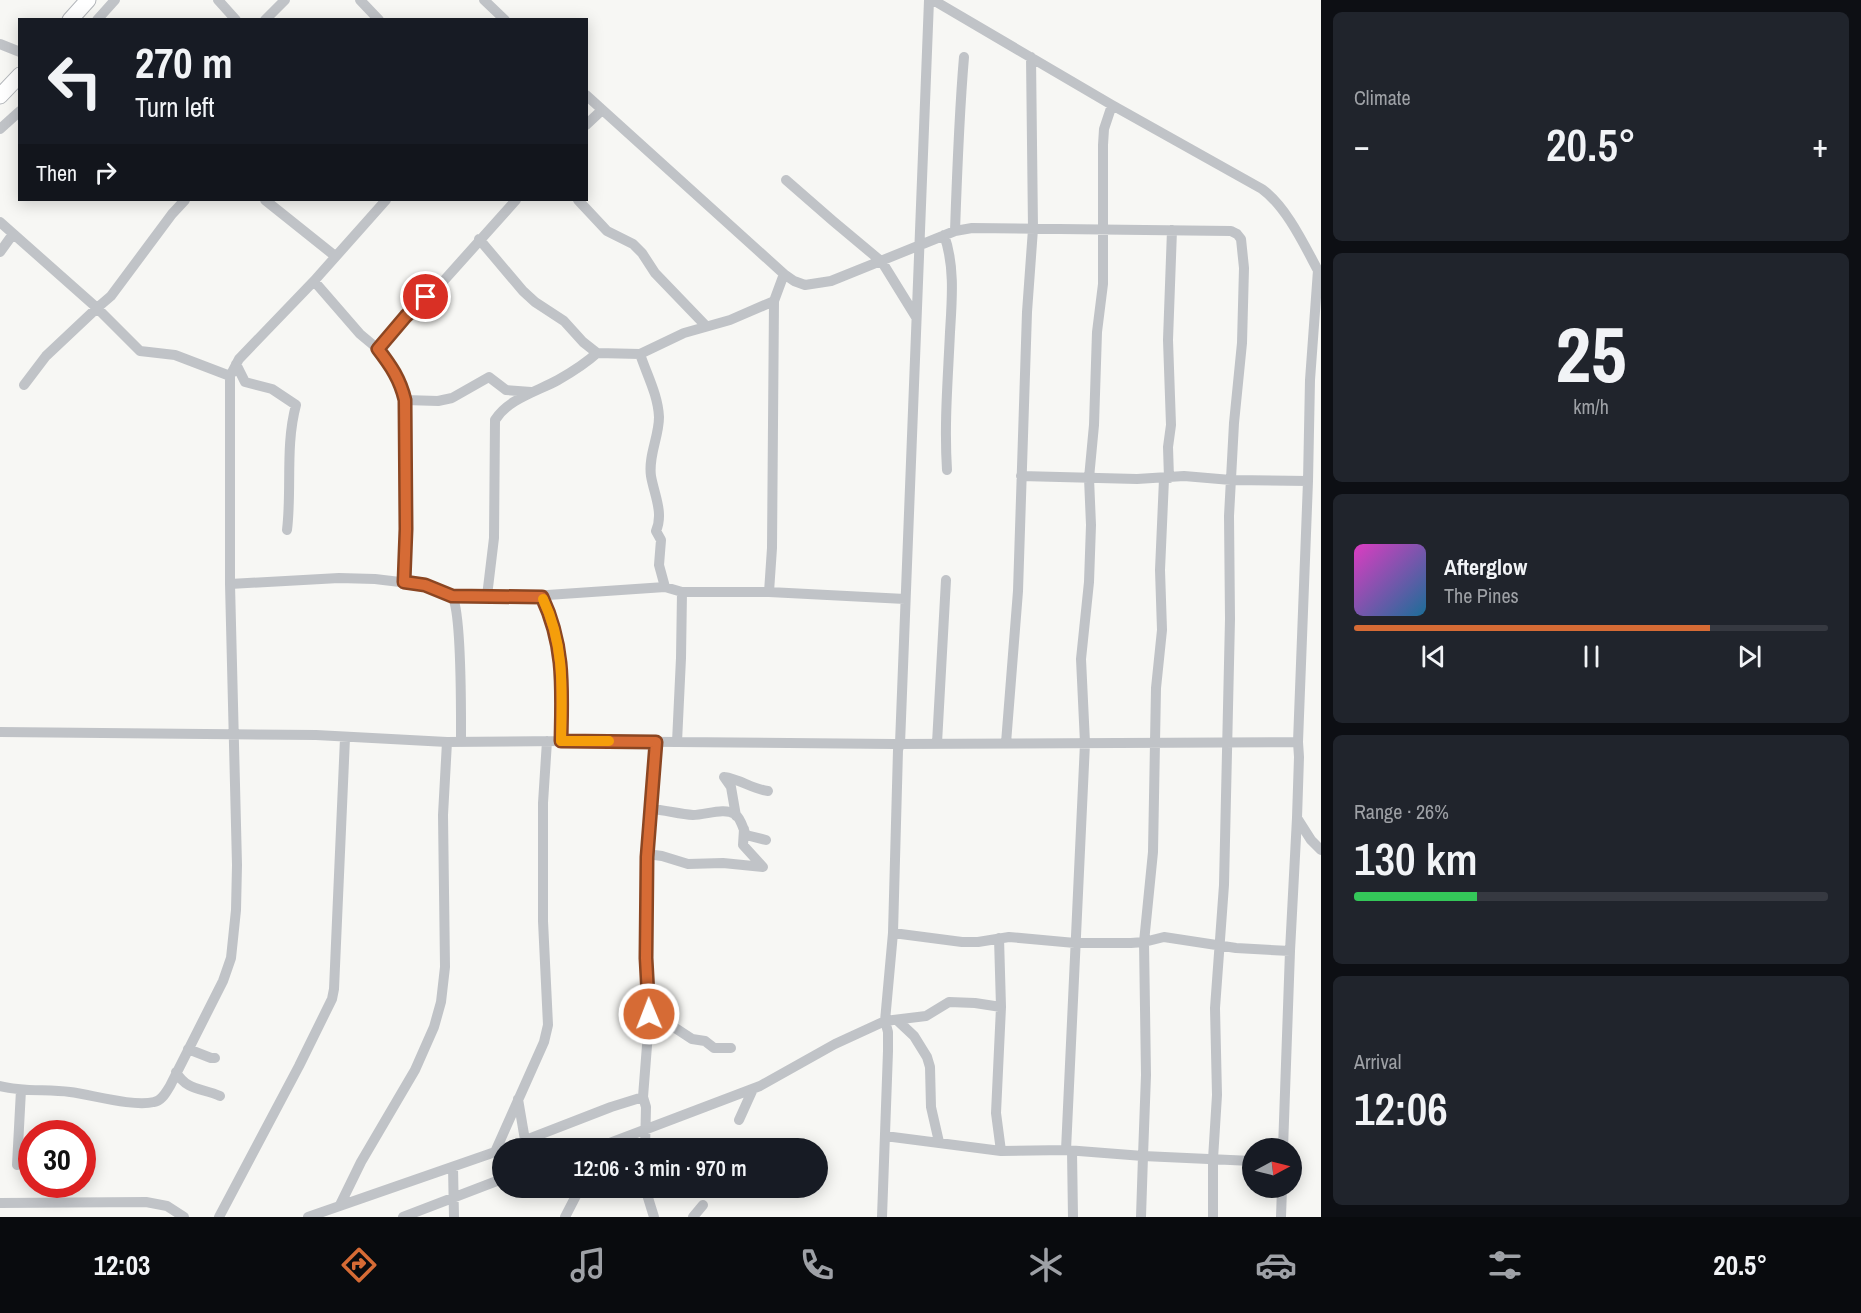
<!DOCTYPE html>
<meta charset="utf-8">
<style>
:root{--surface:#171b24;--page:#20242c;--text:#f1f3f6;--muted:#9ea1a6;--line:#363941;--accent:#d66b35}
body{margin:0;font-family:"Archivo Narrow",sans-serif;background:var(--page);color:var(--text);height:100vh;display:flex;flex-direction:column;font-size:22px;white-space:nowrap}
*{box-sizing:border-box;margin:0}
p{font-size:20px;color:var(--muted)}
.icon{flex:none;width:33px;height:33px;fill:none;stroke:currentColor;stroke-width:2;stroke-linecap:round;stroke-linejoin:round}
.map{position:relative;flex:1;overflow:hidden}
.side{display:flex;flex-direction:column;gap:12px;padding:12px;background:#0d0f14;width:540px}
.side>*{flex:none}
.banner{position:absolute;left:18px;top:18px;width:570px;height:183px;border-radius:0px;box-shadow:0 3px 15px #0003;background:#171b24;color:var(--text);overflow:hidden}
.needle{width:39px;rotate:83deg}
.tools{position:absolute;left:1242px;top:1138px;display:grid;gap:12px}
.tools a{display:grid;place-items:center;width:60px;height:60px;border-radius:50%;background:var(--surface);box-shadow:0 3px 15px #0003;font-size:30px}
.speed{position:absolute;left:18px;top:1120px;display:flex;gap:12px;font-size:30px;font-weight:700;text-align:center}
.speed>*{display:grid;place-content:center;width:78px;height:78px;border-radius:50%;background:var(--surface);box-shadow:0 3px 15px #0003;line-height:1}
.speed .limit{border:9px solid #d22;background:#fff;color:#111}
.pin{position:absolute;display:grid;place-items:center;width:51px;height:51px;color:#fff;margin:-26px;border:3px solid #fff;border-radius:50%;box-shadow:0 2px 6px #0007}
.me{position:absolute;width:66px;margin:-33px;rotate:359deg;stroke-linejoin:round;filter:drop-shadow(0 0 4px #0008)}
.turn{display:flex;align-items:center;gap:21px;height:126px;padding:0 18px;font-size:27px}
.turn .icon{width:78px;height:78px;stroke-width:2.5}
.turn b{display:block;font-size:42px;line-height:51px}
.then{display:flex;align-items:center;height:57px;padding:0 18px;background:#0003;gap:12px;font-size:22px}
.big{font-size:45px;font-weight:600;line-height:1.1}
.side .card{flex:1;display:flex;flex-direction:column;justify-content:center;gap:9px;min-width:0;padding:0 21px;border-radius:9px;background:var(--page)}
.side .dial{align-items:center;gap:0}
.dial b{font-size:78px;line-height:1}
.song{display:flex;align-items:center;gap:18px}
.cover{width:72px;height:72px;border-radius:9px;background:linear-gradient(135deg,hsl(310 70% 55%),hsl(200 70% 35%))}
.played{height:6px;border-radius:3px;background:linear-gradient(90deg,var(--accent) 75%,var(--line) 75%)}
.keys{display:flex;justify-content:space-around;direction:ltr}
.heat{display:flex;justify-content:space-between;align-items:center;font-size:33px;direction:ltr}
.charge{height:9px;border-radius:4px;background:linear-gradient(90deg,#34c759 26%,var(--line) 0)}
.trip{position:absolute;left:492px;top:1138px;width:336px;height:60px;border-radius:30px;background:var(--surface);box-shadow:0 3px 15px #0003;font-weight:600;line-height:60px;text-align:center}
.tab-bar{display:flex;height:96px;justify-content:space-around;align-items:center;background:#090b0e;color:var(--muted)}
.tab-bar .icon{width:42px;height:42px}
.tab-bar .selected{color:var(--accent)}
.tab-bar b{font-size:27px;color:var(--text)}
main{display:flex;flex:1;min-height:0}
.map>svg:first-child{display:block}
.lines{fill:none;stroke-linecap:round;stroke-linejoin:round}
.highway-casing{stroke:#b3b6ba;stroke-width:17}
.minor{stroke:#c0c3c7;stroke-width:10}
.highway{stroke:#fff;stroke-width:15}
.route-casing{stroke:#8b4622;stroke-width:15}
.route{stroke:#d66b35;stroke-width:10}
.slow{stroke:#f59e0b;stroke-width:10}
</style>
<main>
<div class="map">
<svg width="1321" height="1217" viewBox="0 0 1321 1217">
<rect width="100%" height="100%" fill="#f7f7f4"/>
<g class="lines">
<g class="highway-casing">
<path id="highway" d="M70,20L88,0
M0,96L20,75"/>
</g>
<path class="minor" d="M218,0L236,20
M360,0L379,20
M484,0L505,20
M933,0L1112,105L1262,189C1288,208 1306,249 1321,276
M97,20L115,0
M265,20L285,0
M0,44L20,52
M586,95L784,274L794,281L805,285L831,281L955,231L972,228L1231,231L1237,234L1241,239L1244,268L1242,343L1234,423L1229,516L1230,619L1224,885L1215,1008L1217,1095L1213,1159V1217
M586,125L602,110
M0,129L20,111
M786,180L833,221L882,262L916,317
M185,200L172,214L111,296L97,308L140,351L175,355L230,376
M265,200L335,256
M578,200L607,231L633,244L642,253L655,273L706,326
M0,222L97,308L46,356L24,385
M955,231C957,173 959,115 964,57
M944,235C955,265 952,300 950,332C948,378 944,424 947,470
M479,239L523,291L535,302L564,321L583,342L597,353L640,354L684,333L730,320L774,301
M0,252L13,234
M784,274L774,301L772,548L769,592L905,599
M314,281L360,334L378,349L406,316L439,286L516,200
M378,349C391,366 400,379 405,400L406,529L404,582
M640,354C647,375 658,395 659,417C659,437 648,456 651,476C654,494 664,513 656,531L661,540L659,565L665,587
M236,364L245,382L272,389L296,405C285,446 292,489 287,530
M405,400L438,401L452,398L489,377L506,390L531,392
M1021,476L1137,479L1184,476L1231,480L1308,481L1298,742
M1169,478L1168,447L1171,425L1168,340L1172,230
M1164,479L1160,570L1162,630L1156,688L1153,852L1144,942L1146,1075L1143,1156L1252,1161
M1308,481L1310,380L1318,270
M230,584L339,578L375,579L425,585L452,596L518,597L665,587L682,592H769
M452,596C462,612 461,716 461,742
M487,596L494,538L495,420C508,399 538,391 558,380C572,372 585,364 597,353
M542,597C565,646 562,689 561,741
M0,732L316,735L447,742L561,741L894,744L1298,742L1299,757L1297,818L1290,951L1236,948L1164,937L1144,942L1131,943H1075L1009,937L978,942H962L893,933
M677,742L681,658L682,592
M937,743L946,580
M1006,743L1018,591L1027,312L1033,229L1031,57
M724,777C740,779 752,789 768,791
M724,777L731,787L736,816
M651,809C665,810 679,814 693,815C706,815 724,807 735,814C741,818 743,829 746,835L766,840
M1297,818L1311,840L1321,850
M647,854L662,856L688,864L723,863L763,867L743,845L744,829
M649,1014L657,1016L692,1039L705,1041L714,1048H731
M898,1021L914,1036L927,1057L930,1067L931,1107L939,1142
M188,1049L211,1058H215
M176,1072C187,1091 202,1088 220,1096
M0,1086C23,1092 47,1089 70,1092C93,1095 133,1107 154,1102C162,1101 166,1092 170,1086L223,981L231,958L236,910L237,865L230,584V376L239,359L314,281L386,200
M643,1097L646,1107L645,1149
M518,1099L525,1140
M739,1120L753,1089
M885,1136L1001,1151L996,1113L1001,1007L999,938
M594,1149L760,1086L835,1044L885,1021L926,1016L949,1002L975,1003L1001,1007
M1283,1149L1290,951
M1066,1150L1085,743L1081,659L1089,582L1091,525L1089,478L1094,425L1097,332L1103,284V145L1104,129L1112,105
M1001,1151L1066,1150L1143,1156L1141,1217
M1072,1151L1073,1217
M495,1152L544,1042L548,1025L543,921V803L547,741
M17,1165L21,1090
M453,1167L454,1217
M645,1188L654,1217
M0,1203L146,1202L167,1206L184,1217
M340,1205L361,1162L415,1070L434,1027L441,1002L445,967L443,815L447,742
M219,1217L299,1066L332,999L334,989L345,738
M308,1217L495,1152L611,1107L643,1097L650,1007L646,958L647,857L656,742
M403,1217L502,1179
M565,1217L580,1188
M693,1217L703,1205
M882,1217L888,1051V1032L885,1021L893,933L898,750L900,744L929,0
M1281,1217L1282,1188"/>
<use href="#highway" class="highway"/>
</g>
<g class="lines">
<g class="route-casing">
<path id="route" d="M426,297L406,316L378,349C391,366 400,379 405,400L406,529L404,582L425,585L452,596L542,597C565,646 562,689 561,741L656,742L647,857L646,958L649,1014"/>
</g>
<use href="#route" class="route"/>
<path class="slow" d="M543,599C565,645 562,691 561,741H609"/>
</g>
</svg>
<div class="tools">
<a><svg class="needle" viewBox="-14 -14 28 28"><path d="M0-13l5 13h-10z" fill="#e53935"/><path d="M0 13l5-13h-10z" fill="#9ea1a6"/></svg></a>
</div>
<div class="speed"><div class="limit">30</div></div>
<div class="pin" style="left:426px;top:297px;background:#d93025"><svg class="icon" aria-label="arrive" viewBox="0 0 24 24"><path d="M6 21V4h12l-3 4 3 4H6"/></svg></div>
<svg class="me" style="left:649px;top:1014px" viewBox="-20 -20 40 40"><circle r="17" fill="#d66b35" stroke="#fff" stroke-width="3"/><path d="M0-11L8 9 0 5-8 9z" fill="#fff"/></svg>
<div class="trip">12:06 · 3 min · 970 m</div>
<div class="banner">
<div class="turn"><svg class="icon" aria-label="left" viewBox="0 0 24 24"><path d="M17 20v-9H6M10 6l-5 5 5 5"/></svg><div><b>270 m</b>Turn left</div></div>
<div class="then">Then<svg class="icon" aria-label="right" viewBox="0 0 24 24"><path d="M7 20v-9h11M14 6l5 5-5 5"/></svg></div>
</div>
</div>
<section class="side">
<div class="card"><p>Climate</p>
<div class="heat"><a>−</a><b class="big">20.5°</b><a>+</a></div>
</div>
<div class="card dial"><b>25</b><p>km/h</p></div>
<div class="card">
<div class="song"><i class="cover"></i><div><b>Afterglow</b><p>The Pines</p></div></div>
<div class="played"></div>
<div class="keys"><svg class="icon" aria-label="previous" viewBox="0 0 24 24"><path d="M18 5L8 12l10 7zM5 5v14"/></svg><svg class="icon" aria-label="pause" viewBox="0 0 24 24"><path d="M8 5v14M16 5v14"/></svg><svg class="icon" aria-label="next" viewBox="0 0 24 24"><path d="M6 5l10 7-10 7zM19 5v14"/></svg></div>
</div>
<div class="card"><p>Range · 26%</p><b class="big">130 km</b><div class="charge"></div></div>
<div class="card"><p>Arrival</p><b class="big">12:06</b></div>
</section>
</main>
<nav class="tab-bar">
<b>12:03</b>
<svg class="icon selected" aria-label="directions" viewBox="0 0 24 24"><path d="M12 3l9 9-9 9-9-9zM9 14v-3h6M13 9l2 2-2 2"/></svg>
<svg class="icon" aria-label="music" viewBox="0 0 24 24"><path d="M9 18V5l10-2v13"/><circle cx="6" cy="18" r="3"/><circle cx="16" cy="16" r="3"/></svg>
<svg class="icon" aria-label="phone" viewBox="0 0 24 24"><path d="M5 4h4l2 5-3 2q2 4 5 5l2-3 5 2v4C11 20 4 13 5 4z"/></svg>
<svg class="icon" aria-label="climate" viewBox="0 0 24 24"><path d="M12 3v18M4 7l16 10M4 17L20 7"/></svg>
<svg class="icon" aria-label="car" viewBox="0 0 24 24"><path d="M5 17H2v-5l4-1 3-4h7l3 4 3 1v5h-3M9 17h6M6 11h13"/><circle cx="7" cy="17" r="2"/><circle cx="17" cy="17" r="2"/></svg>
<svg class="icon" aria-label="filters" viewBox="0 0 24 24"><path d="M4 7h16M4 17h16"/><circle cx="9" cy="7" r="2"/><circle cx="15" cy="17" r="2"/></svg>
<b>20.5°</b>
</nav>
